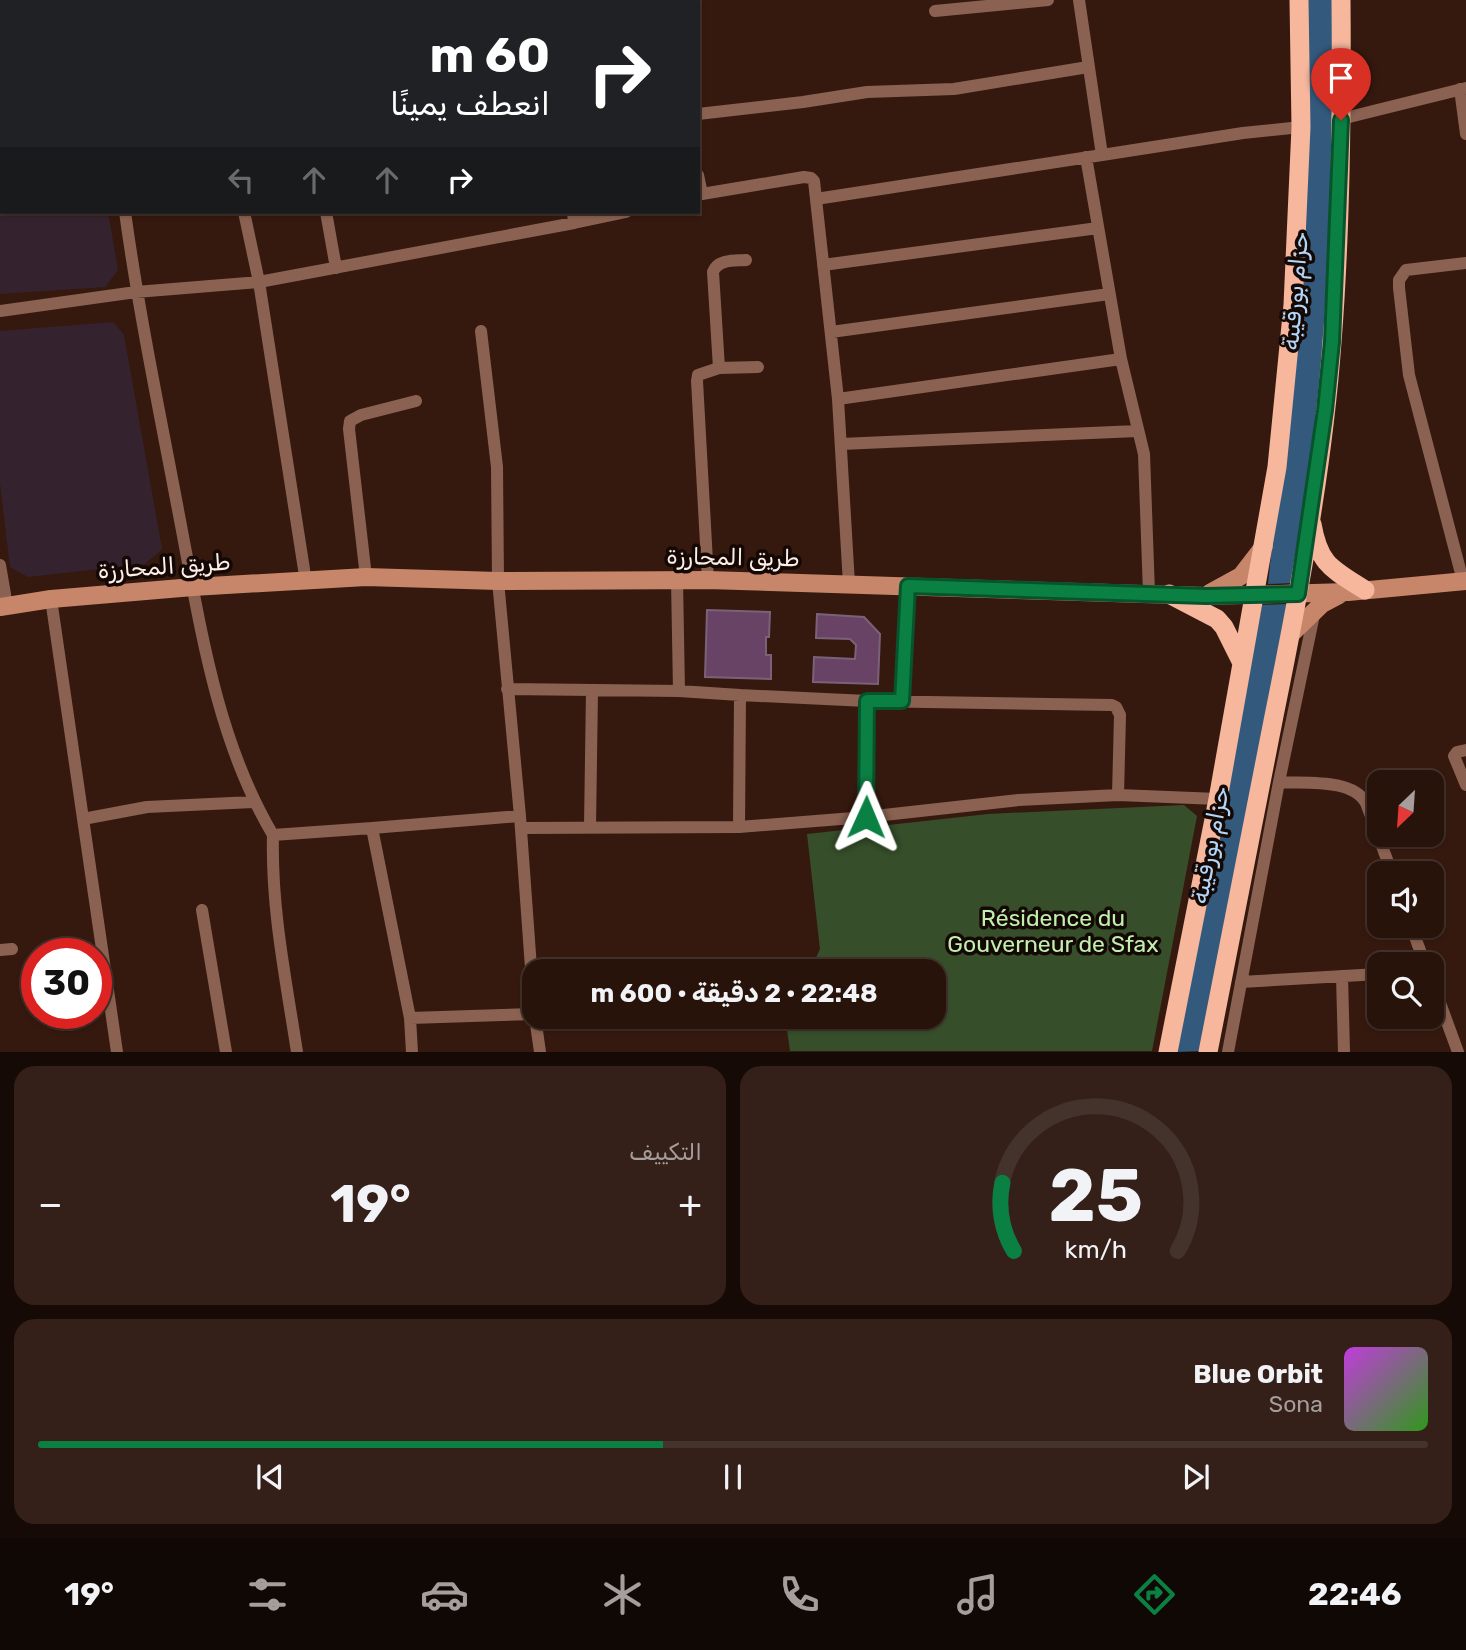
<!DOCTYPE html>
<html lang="ar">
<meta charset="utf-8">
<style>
:root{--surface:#28130b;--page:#342019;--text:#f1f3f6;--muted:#a59e9d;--line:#44322c;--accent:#0b8043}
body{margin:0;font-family:Rubik,Vazirmatn,sans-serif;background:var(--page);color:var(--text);direction:rtl;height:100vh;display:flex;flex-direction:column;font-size:26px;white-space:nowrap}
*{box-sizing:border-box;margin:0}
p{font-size:23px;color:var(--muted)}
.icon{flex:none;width:38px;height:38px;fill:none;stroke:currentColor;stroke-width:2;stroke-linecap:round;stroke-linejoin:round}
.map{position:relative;height:1052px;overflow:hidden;direction:ltr}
.panel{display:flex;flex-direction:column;gap:14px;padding:14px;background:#160a06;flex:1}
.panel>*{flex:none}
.banner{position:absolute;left:0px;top:0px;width:700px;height:214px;box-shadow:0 2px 5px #0004,0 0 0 2px var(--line);direction:rtl;background:#202124;color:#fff;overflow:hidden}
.needle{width:46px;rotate:205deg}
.buttons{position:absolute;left:1367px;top:770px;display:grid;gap:14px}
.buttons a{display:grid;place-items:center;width:77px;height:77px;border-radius:14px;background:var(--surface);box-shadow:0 2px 5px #0004,0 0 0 2px var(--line);font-size:35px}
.speed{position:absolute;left:21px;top:938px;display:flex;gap:14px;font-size:35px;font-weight:700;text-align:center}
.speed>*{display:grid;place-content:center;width:91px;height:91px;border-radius:50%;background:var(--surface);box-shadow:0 2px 5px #0004,0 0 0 2px var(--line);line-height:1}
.speed .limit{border:10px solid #d22;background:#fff;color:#111}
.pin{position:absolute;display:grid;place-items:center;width:60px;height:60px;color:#fff;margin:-72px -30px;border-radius:50% 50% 50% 0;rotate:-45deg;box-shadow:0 0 7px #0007}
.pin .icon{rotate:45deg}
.me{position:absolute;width:77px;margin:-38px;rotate:1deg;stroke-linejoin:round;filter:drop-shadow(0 0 5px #0008)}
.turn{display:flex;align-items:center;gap:24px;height:147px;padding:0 35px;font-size:32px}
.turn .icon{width:91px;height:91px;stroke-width:2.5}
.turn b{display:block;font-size:49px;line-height:60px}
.lanes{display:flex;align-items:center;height:66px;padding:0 35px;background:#0003;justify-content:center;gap:35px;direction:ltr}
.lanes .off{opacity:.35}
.big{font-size:52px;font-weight:700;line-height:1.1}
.panel .card{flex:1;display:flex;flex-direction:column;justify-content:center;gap:10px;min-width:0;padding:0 24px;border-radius:21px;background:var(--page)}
.panel .dial{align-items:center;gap:0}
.dial svg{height:182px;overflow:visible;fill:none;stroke:var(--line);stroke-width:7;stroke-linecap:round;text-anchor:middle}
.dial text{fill:var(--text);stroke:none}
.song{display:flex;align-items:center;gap:21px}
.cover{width:84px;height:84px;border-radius:10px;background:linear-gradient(135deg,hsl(290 70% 55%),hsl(110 70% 35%))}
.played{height:7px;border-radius:4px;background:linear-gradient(90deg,var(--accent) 45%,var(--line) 45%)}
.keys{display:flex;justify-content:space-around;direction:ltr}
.heat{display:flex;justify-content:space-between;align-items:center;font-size:38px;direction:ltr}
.panel .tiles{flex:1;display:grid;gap:14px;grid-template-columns:1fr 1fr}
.card:last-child{grid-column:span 2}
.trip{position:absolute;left:522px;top:959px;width:424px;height:70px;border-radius:21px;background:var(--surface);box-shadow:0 2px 5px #0004,0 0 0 2px var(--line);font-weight:700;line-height:70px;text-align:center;direction:rtl}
.tab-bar{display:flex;height:112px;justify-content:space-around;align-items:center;background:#100804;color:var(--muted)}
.tab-bar .icon{width:49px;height:49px}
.tab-bar .on{color:var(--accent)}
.tab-bar b{font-size:32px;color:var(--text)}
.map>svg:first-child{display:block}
.education{fill:#34232e}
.green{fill:#364f2a}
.water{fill:#335a7d}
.building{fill:#694366;stroke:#7b6178;stroke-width:2}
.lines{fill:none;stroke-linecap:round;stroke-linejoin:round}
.minor{stroke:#8b6251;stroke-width:12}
.secondary{stroke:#c7866a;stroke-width:18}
.trunk{stroke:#f6b79d;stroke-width:19}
.route-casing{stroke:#07532c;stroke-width:18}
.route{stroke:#0b8043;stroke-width:12}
.labels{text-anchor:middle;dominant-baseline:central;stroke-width:7;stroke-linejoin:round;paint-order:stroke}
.street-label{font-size:23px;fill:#feeee8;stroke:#140805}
.park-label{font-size:23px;fill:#c1f0ac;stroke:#140805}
.water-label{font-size:24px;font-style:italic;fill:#b2d6f9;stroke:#140805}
</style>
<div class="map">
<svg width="1466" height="1052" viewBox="0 0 1466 1052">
<rect width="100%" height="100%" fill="#35190f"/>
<path class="education" d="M0,93H2V212H108L118,270L105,287L0,294Z
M113,322L124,335L162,549L145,564L28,577L10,567L0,483V331Z"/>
<path class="green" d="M1184,805L1197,816L1152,1051H790L787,1030L792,1017H933V971H810L820,949L807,834L988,814Z"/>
<path class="water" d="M1307,0H1335L1334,209L1317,424L1292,583L1268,584L1274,527Z
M1287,604L1201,1051L1175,1052L1262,605Z"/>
<path class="building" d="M707,610L770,612L769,637H766V655H771V679L705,677Z
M817,614L864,617L880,634L878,684L813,682L814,657L855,659L856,645L850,639L816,638Z"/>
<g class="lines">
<path class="minor" d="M95,0L96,2
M543,0V2
M669,0L670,2
M935,11L1048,0
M1460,89L1466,134
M698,114L803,102L867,92L954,89L1088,67
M1341,119L1466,88
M1102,155L1243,133L1301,127
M1086,157L1121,359L1144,454L1149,593
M698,175L702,194L804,177L811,178L814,181L838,399L849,584
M816,199L1102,155L1079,0
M125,212C139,314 160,414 179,515C200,624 216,739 273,835
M244,212L259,282L306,582
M326,212L336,268
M573,212L574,223L626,212
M823,265L1098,228
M0,311L136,292L259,282L574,223
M481,331L497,467L498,581L520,816L534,1009
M831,332L1109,294
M719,368L758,367
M838,399L1121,359
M841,444L1137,431
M0,565L7,606
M366,577L349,429L350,421L361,415L416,401
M677,580L679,691
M708,580L697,381L698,375L719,368L713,272C718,259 734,261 746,260
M1463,581L1409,375L1399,288V280L1406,270L1466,263
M51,599L117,1052
M507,689L679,691L740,695
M902,701L908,586
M1466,750L1457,752L1454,756L1466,785
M1279,782C1305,784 1352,778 1366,803L1392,873
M866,817L867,701L1112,705L1116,707L1120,715L1118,795
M83,819L147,807L253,802
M590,827L592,690
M739,827L740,695L867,701
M372,828L520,816
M521,828L739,827L866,817L1019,800L1118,795L1218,799
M202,910L226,1052
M1411,926L1425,964
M0,950L12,949
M1342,976L1344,1052
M1432,981L1458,1052
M1241,982L1379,974
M535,1017L540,1052
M410,1018L534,1014
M297,1052C286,980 271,908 273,835L372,828L410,1018L412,1052
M1228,1052L1279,782L1315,610"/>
<path class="secondary" d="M1210,593L1241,576L1264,546
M0,607L51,599L193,587L366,577L498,581L708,580L1206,596L1348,592L1466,581
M1291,634L1322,604L1339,595"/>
<path class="trunk" d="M1312,524C1319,565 1332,569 1365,590
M1169,594L1217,619L1224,627L1242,663
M1168,1052L1218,799L1277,467L1293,305L1301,127L1299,0
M1208,1052C1230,940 1252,828 1274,716C1299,593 1323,467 1332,342C1341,228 1342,114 1341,0"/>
</g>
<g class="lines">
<g class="route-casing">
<path id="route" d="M866,817L867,701H902L908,586L1206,596L1298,594L1325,410L1332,342L1341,120"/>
</g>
<use href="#route" class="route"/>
</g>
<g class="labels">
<g class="street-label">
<text transform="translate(733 557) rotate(1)">طريق المحارزة</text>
<text transform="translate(164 566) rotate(-4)">طريق المحارزة</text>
</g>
<g class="park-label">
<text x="1053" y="918">Résidence du<tspan x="1053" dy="26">Gouverneur de Sfax</tspan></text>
</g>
<g class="water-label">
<text transform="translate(1295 291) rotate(-85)">حزام بورقيبة</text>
<text transform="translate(1210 845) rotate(-79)">حزام بورقيبة</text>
</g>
</g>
</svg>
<div class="buttons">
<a><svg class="needle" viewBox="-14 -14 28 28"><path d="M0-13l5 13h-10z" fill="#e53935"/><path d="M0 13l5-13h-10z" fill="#a59e9d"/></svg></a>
<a><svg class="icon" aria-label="sound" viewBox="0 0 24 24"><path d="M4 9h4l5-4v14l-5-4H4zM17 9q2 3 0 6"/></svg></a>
<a><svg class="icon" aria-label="search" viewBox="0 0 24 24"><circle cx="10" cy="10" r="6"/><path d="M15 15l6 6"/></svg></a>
</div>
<div class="speed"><div class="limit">30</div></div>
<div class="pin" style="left:1341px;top:120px;background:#d93025"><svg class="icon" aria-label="arrive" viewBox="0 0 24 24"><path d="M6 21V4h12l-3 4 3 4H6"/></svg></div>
<svg class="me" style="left:866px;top:817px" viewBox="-20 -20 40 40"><path d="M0-17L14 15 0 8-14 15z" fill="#0b8043" stroke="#fff" stroke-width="4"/></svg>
<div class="trip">22:48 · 2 دقيقة · 600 m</div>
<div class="banner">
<div class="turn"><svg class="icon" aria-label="right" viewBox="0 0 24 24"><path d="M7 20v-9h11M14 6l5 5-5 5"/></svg><div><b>60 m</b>انعطف يمينًا</div></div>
<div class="lanes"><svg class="icon off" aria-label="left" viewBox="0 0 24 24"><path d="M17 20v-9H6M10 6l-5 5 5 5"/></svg><svg class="icon off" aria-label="ahead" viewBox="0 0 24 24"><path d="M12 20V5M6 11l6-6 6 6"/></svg><svg class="icon off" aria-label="ahead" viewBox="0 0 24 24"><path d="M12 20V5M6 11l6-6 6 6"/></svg><svg class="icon" aria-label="right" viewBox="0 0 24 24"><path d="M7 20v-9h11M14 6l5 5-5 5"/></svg></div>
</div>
</div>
<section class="panel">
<div class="tiles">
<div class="card dial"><svg viewBox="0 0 100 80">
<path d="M14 69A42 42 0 1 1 86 69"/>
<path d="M14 69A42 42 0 0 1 9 39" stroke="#0b8043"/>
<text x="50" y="56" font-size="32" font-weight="700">25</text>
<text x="50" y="72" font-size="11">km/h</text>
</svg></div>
<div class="card"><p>التكييف</p>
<div class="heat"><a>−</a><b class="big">19°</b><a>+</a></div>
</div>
<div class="card">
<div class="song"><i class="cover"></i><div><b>Blue Orbit</b><p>Sona</p></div></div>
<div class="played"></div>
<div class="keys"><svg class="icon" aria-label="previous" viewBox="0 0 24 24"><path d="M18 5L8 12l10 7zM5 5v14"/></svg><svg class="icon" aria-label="pause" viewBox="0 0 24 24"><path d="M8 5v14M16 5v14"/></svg><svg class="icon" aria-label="next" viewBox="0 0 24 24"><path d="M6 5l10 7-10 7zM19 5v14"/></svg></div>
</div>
</div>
</section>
<nav class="tab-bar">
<b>22:46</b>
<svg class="icon on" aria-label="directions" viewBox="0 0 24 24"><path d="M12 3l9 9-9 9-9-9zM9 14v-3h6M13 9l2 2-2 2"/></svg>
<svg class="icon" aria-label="music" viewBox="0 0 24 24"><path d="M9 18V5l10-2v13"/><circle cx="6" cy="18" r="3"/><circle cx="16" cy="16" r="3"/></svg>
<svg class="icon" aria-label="phone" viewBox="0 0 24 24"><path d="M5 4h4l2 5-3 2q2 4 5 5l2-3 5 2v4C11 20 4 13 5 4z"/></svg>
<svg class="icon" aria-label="climate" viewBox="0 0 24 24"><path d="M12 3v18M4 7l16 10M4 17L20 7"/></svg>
<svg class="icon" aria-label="car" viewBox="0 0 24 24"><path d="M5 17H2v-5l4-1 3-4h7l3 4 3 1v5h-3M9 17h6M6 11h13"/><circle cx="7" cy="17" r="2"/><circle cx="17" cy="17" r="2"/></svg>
<svg class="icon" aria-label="filters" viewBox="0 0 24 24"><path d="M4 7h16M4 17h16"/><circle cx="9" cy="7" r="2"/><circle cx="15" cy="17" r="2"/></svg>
<b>19°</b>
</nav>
